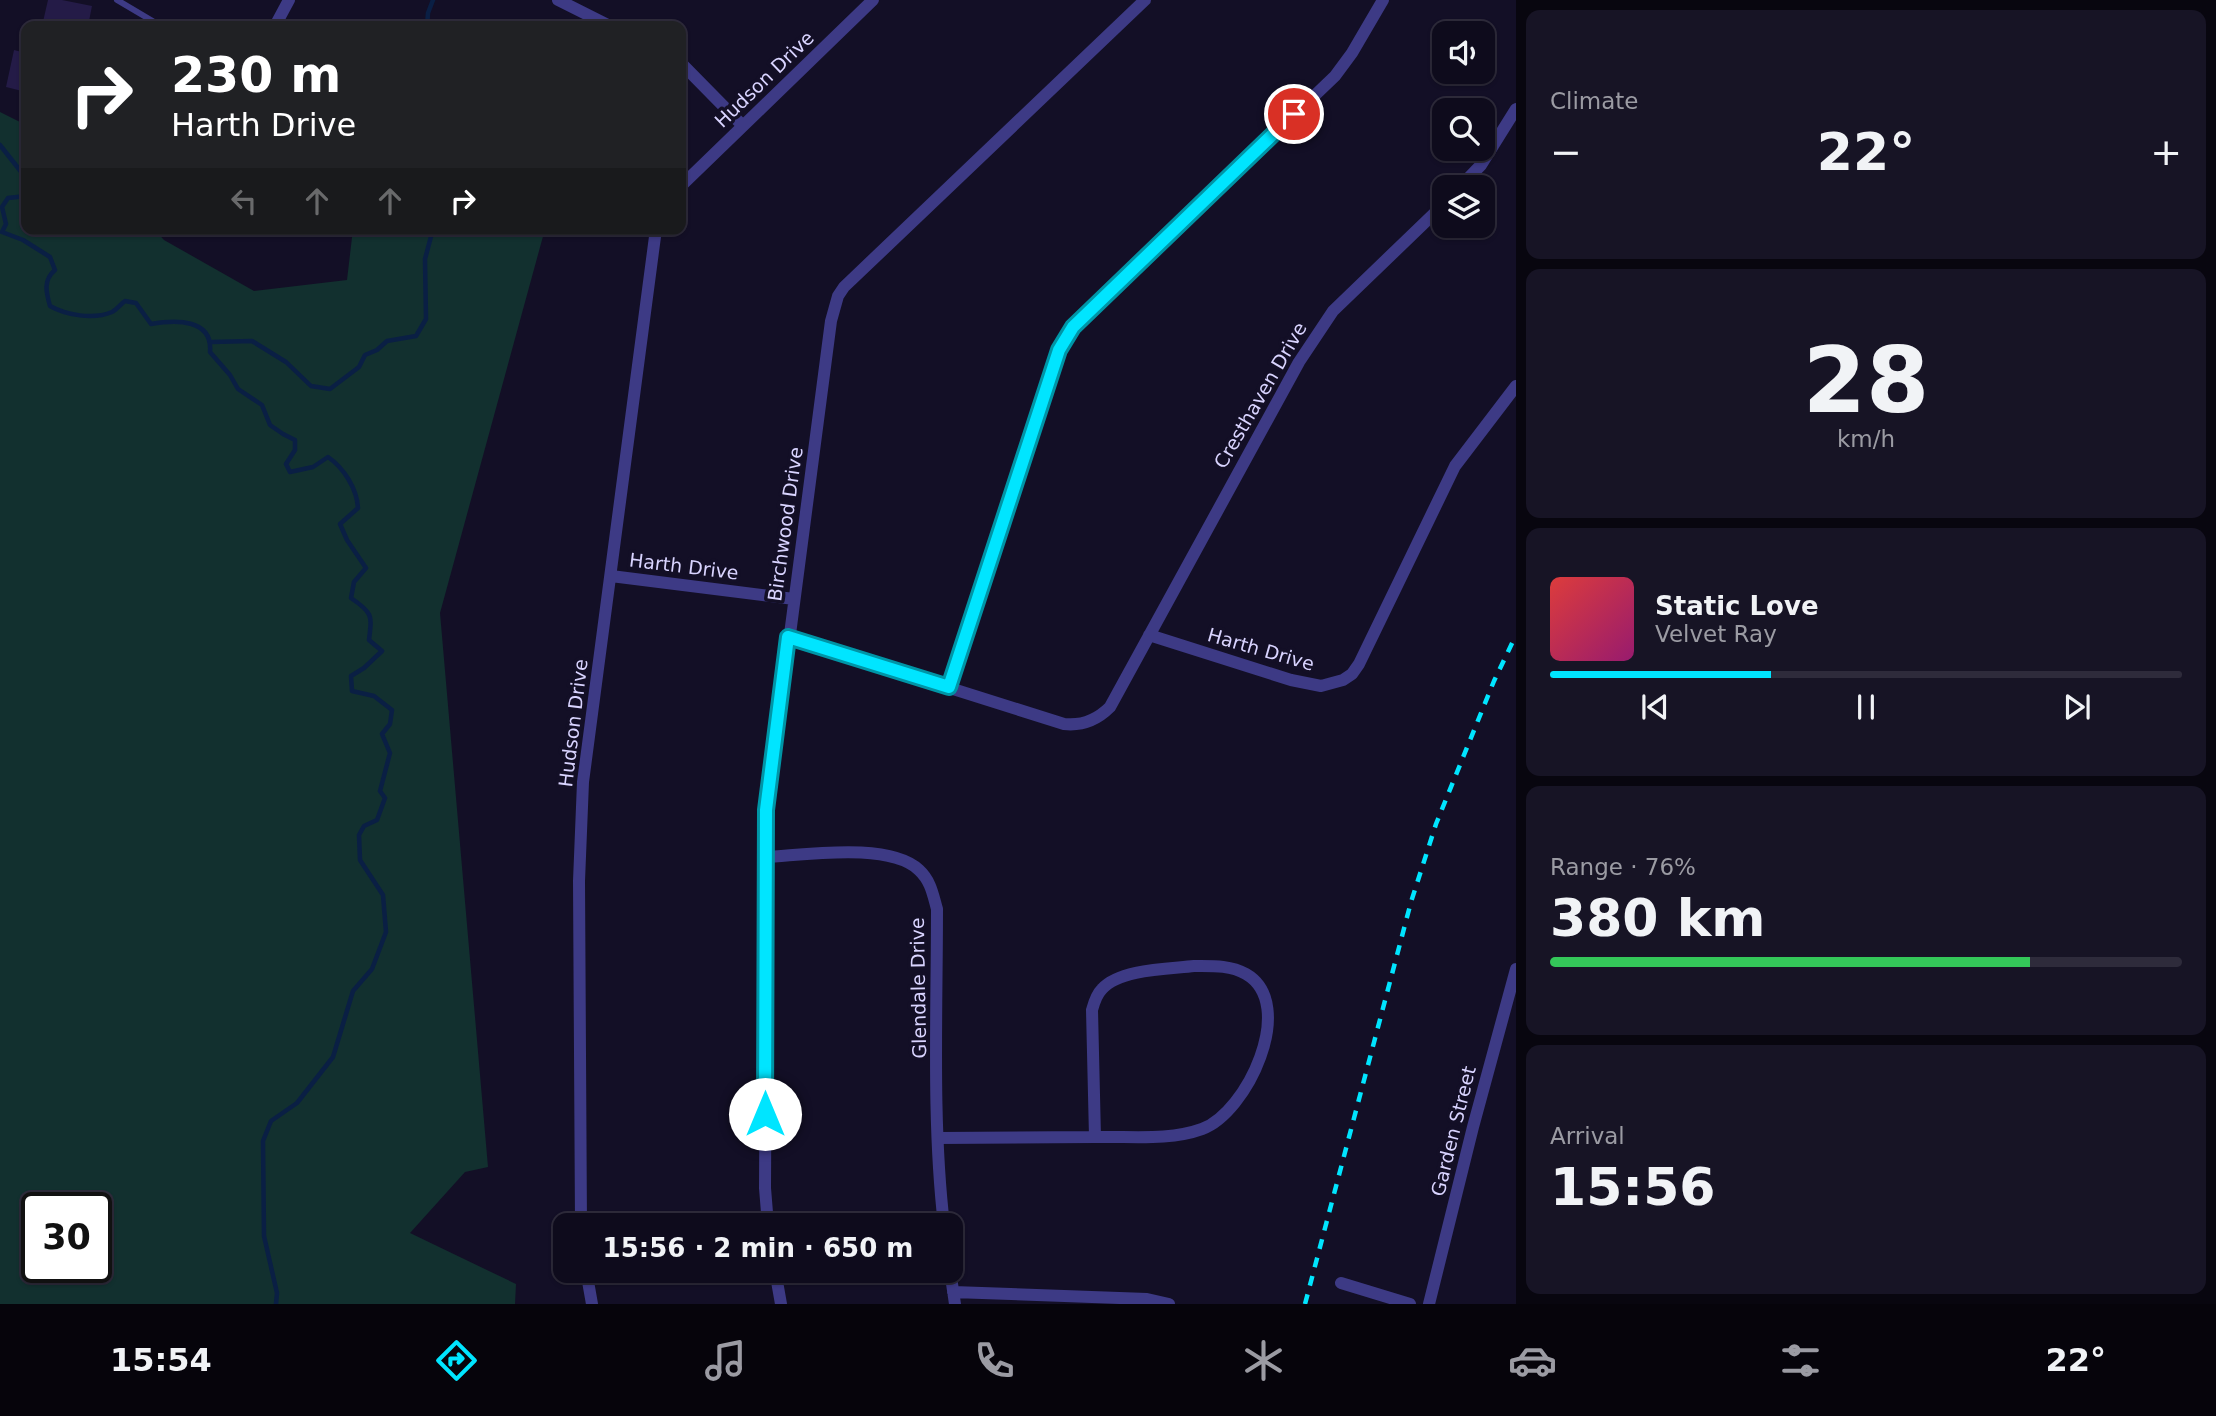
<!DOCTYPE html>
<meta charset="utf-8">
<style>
:root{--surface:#0e0b1c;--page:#171425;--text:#f1f3f6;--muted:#9b9ba3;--line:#2e2b3b;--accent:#00e5ff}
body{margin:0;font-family:"DejaVu Sans",sans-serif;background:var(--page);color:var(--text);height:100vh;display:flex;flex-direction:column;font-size:26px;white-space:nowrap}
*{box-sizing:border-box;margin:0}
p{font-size:23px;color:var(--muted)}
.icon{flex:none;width:38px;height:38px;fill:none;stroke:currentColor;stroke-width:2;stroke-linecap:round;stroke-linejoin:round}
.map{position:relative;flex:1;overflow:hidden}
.drawer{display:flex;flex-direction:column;gap:10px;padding:10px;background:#08060f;width:700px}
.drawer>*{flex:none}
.hud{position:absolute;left:21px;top:21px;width:665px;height:214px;border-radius:14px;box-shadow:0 2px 5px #0004,0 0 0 2px var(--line);background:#202124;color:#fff;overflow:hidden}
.tools{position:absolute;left:1432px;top:21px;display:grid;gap:14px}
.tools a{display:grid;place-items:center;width:63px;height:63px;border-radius:14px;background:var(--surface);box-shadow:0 2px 5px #0004,0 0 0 2px var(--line);font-size:35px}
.speed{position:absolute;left:21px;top:1192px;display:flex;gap:14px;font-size:35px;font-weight:700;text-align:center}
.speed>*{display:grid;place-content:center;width:91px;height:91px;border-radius:50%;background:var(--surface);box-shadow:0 2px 5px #0004,0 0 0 2px var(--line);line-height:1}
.speed .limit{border:4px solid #111;border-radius:10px;background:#fff;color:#111}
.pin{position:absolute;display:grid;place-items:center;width:60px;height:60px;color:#fff;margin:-30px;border:4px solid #fff;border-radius:50%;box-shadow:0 2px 7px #0007}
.me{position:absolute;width:77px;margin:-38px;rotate:0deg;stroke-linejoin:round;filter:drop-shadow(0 0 5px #0008)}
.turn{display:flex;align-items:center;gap:24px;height:147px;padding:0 35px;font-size:32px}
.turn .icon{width:91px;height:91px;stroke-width:2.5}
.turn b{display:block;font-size:49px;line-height:60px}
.lanes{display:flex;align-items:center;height:66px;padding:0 35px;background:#0003;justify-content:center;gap:35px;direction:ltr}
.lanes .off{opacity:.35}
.big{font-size:52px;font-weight:800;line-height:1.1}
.drawer .widget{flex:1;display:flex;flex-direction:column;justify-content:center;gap:10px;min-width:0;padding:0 24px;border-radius:14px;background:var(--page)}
.drawer .dial{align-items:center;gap:0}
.dial b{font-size:91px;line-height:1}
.song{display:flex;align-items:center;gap:21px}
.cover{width:84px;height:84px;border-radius:10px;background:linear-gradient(135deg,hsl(0 70% 55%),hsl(320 70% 35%))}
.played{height:7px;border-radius:4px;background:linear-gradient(90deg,var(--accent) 35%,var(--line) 35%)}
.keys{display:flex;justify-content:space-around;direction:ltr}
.heat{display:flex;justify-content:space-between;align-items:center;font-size:38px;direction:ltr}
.charge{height:10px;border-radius:5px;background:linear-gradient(90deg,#34c759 76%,var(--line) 0)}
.trip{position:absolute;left:553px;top:1213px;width:410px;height:70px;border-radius:14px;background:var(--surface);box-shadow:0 2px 5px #0004,0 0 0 2px var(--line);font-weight:800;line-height:70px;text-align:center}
.tab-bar{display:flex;height:112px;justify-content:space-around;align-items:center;background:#06040b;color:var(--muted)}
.tab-bar .icon{width:49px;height:49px}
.tab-bar .selected{color:var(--accent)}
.tab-bar b{font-size:32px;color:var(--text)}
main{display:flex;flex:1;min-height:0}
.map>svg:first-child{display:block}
.green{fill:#12302f;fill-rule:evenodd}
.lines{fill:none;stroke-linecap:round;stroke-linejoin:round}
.stream{stroke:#0a1f44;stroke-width:4.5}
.building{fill:#241b47}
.lane{stroke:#3d3a85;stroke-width:6}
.street{stroke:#3d3a85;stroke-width:12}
.rail{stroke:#00e5ff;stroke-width:4.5;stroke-dasharray:10 9;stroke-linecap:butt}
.route-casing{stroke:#0095a6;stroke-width:18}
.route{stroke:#00e5ff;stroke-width:12}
.labels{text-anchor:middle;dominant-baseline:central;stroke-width:7;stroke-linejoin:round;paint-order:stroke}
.street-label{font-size:19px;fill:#d9d4ff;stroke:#130f26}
</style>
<main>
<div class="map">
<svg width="1516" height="1304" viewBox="0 0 1516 1304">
<rect width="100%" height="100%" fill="#130f26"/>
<path class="green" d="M0,112L26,125V229H154L164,240L254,291L347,280L353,229H545L440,613L488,1167L465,1172L410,1233L516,1284L515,1304H0ZM37,1208H96V1267H37Z"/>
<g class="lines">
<path class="stream" d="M427,26L428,13L433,0
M0,145L26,178
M26,196L8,198L2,207L6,224L2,232L23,240L50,257L55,270C43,280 46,292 50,306C66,315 93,320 112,312C116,310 121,304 125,301L136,303L151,324C175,320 213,318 210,352L230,375L238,389L262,405L270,425L283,434L295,440V450L286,464L290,472L313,467L328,457C344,468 357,489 358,508L340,524L347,540L366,568L354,582L351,598C373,613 372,615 369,640L382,651L364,668L351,676L352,691L374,696L392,710L390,724L382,734L390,753L380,791L385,798L377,820L364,826L359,835L360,860L383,895L386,932L372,969L353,991L333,1057L297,1103L271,1121L263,1141L264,1236L277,1293L276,1304
M211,342L252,341L286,362L311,386L330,389L359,367L365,355L377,350L387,341L416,336L426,319L425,259L433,229"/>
</g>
<path class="building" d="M48,0H62L92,6L88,26H42Z
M14,50L26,53V92L6,87Z"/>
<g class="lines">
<path class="lane" d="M117,0L161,26"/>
<path class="street" d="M558,0L610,26
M275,26L289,0
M681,63L743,126
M681,186L873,0
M1460,187L1481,165L1516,109
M611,576L794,599
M1149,635L1291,680L1321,686L1343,680L1352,674L1359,664L1455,466L1516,386
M788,637L1064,724C1082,726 1097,720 1110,707L1299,362L1333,311L1444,204
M949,687L1059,350L1073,327L1335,76L1352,53L1383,0
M765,857C806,855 889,842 919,870C931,881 933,895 937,909C937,1013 932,1122 944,1225
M1194,966C1212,966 1230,965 1246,974C1298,1004 1247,1113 1202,1129C1169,1141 1130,1136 1095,1137L1092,1010C1094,1003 1096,995 1102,989C1120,969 1168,969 1194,966Z
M938,1138L1095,1137
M581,1225L579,881L583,782L656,229
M768,1225L765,1188L767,810L831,321L838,296L844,287L1145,0
M586,1270L592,1304
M775,1270L781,1304
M950,1270L955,1304
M1341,1283L1410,1304
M953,1292L1147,1299L1169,1304
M1429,1304L1473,1127L1516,969"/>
<path class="rail" d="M1305,1304L1411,902L1436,824L1494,681L1516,635"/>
</g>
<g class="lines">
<g class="route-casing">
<path id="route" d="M765,1114L766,810L788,637L949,687L1059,350L1073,327L1294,114"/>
</g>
<use href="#route" class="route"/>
</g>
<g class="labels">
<g class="street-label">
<text transform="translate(764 79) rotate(-44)">Hudson Drive</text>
<text transform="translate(1260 395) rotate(-60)">Cresthaven Drive</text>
<text transform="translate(785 524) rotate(-82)">Birchwood Drive</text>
<text transform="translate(684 566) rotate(7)">Harth Drive</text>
<text transform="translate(1261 649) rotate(16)">Harth Drive</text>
<text transform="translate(573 723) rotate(-83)">Hudson Drive</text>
<text transform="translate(918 988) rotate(-91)">Glendale Drive</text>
<text transform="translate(1453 1131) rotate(-76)">Garden Street</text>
</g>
</g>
</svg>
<div class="tools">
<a><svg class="icon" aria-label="sound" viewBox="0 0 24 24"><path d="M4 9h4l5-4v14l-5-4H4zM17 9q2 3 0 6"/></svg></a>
<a><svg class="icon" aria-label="search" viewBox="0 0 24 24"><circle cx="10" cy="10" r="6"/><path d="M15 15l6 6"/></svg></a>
<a><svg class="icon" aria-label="layers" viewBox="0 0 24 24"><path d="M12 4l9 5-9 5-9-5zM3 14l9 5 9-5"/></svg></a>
</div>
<div class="speed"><div class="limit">30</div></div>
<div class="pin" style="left:1294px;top:114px;background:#d93025"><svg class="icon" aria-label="arrive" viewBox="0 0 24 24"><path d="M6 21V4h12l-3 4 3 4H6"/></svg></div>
<svg class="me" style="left:765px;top:1114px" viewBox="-20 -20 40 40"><circle r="19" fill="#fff"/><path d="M0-13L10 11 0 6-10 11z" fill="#00e5ff"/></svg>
<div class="trip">15:56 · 2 min · 650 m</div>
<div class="hud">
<div class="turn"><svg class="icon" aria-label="right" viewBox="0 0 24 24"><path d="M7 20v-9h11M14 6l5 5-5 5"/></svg><div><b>230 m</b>Harth Drive</div></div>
<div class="lanes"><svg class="icon off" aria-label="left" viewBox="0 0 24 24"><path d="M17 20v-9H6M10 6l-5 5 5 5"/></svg><svg class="icon off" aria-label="ahead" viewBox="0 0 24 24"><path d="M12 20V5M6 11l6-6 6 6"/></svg><svg class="icon off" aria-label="ahead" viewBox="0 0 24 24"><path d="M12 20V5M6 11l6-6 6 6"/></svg><svg class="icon" aria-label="right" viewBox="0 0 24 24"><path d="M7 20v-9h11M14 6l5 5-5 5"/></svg></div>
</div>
</div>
<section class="drawer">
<div class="widget"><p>Climate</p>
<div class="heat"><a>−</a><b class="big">22°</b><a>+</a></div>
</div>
<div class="widget dial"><b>28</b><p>km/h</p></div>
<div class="widget">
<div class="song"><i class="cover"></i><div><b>Static Love</b><p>Velvet Ray</p></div></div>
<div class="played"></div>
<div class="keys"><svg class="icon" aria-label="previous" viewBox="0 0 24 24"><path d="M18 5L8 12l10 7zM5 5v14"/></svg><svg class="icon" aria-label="pause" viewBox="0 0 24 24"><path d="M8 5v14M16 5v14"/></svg><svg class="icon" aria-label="next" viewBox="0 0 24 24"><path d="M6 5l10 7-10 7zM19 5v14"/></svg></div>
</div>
<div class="widget"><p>Range · 76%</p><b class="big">380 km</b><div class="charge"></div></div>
<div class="widget"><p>Arrival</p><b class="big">15:56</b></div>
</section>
</main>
<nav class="tab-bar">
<b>15:54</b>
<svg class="icon selected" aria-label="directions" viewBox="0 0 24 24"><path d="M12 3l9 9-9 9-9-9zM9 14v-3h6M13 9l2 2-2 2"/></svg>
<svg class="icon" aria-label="music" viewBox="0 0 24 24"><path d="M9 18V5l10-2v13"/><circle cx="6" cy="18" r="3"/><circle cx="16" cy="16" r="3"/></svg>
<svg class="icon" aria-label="phone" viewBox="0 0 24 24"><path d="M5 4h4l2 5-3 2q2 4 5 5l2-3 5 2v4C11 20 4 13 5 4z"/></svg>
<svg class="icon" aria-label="climate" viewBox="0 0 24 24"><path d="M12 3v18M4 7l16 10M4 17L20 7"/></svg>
<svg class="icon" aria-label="car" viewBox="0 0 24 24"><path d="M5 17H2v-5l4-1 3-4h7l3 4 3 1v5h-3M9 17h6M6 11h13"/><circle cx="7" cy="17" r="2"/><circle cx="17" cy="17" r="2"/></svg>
<svg class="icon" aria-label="filters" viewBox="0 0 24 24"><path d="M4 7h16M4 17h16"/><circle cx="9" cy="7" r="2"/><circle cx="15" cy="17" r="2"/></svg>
<b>22°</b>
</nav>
